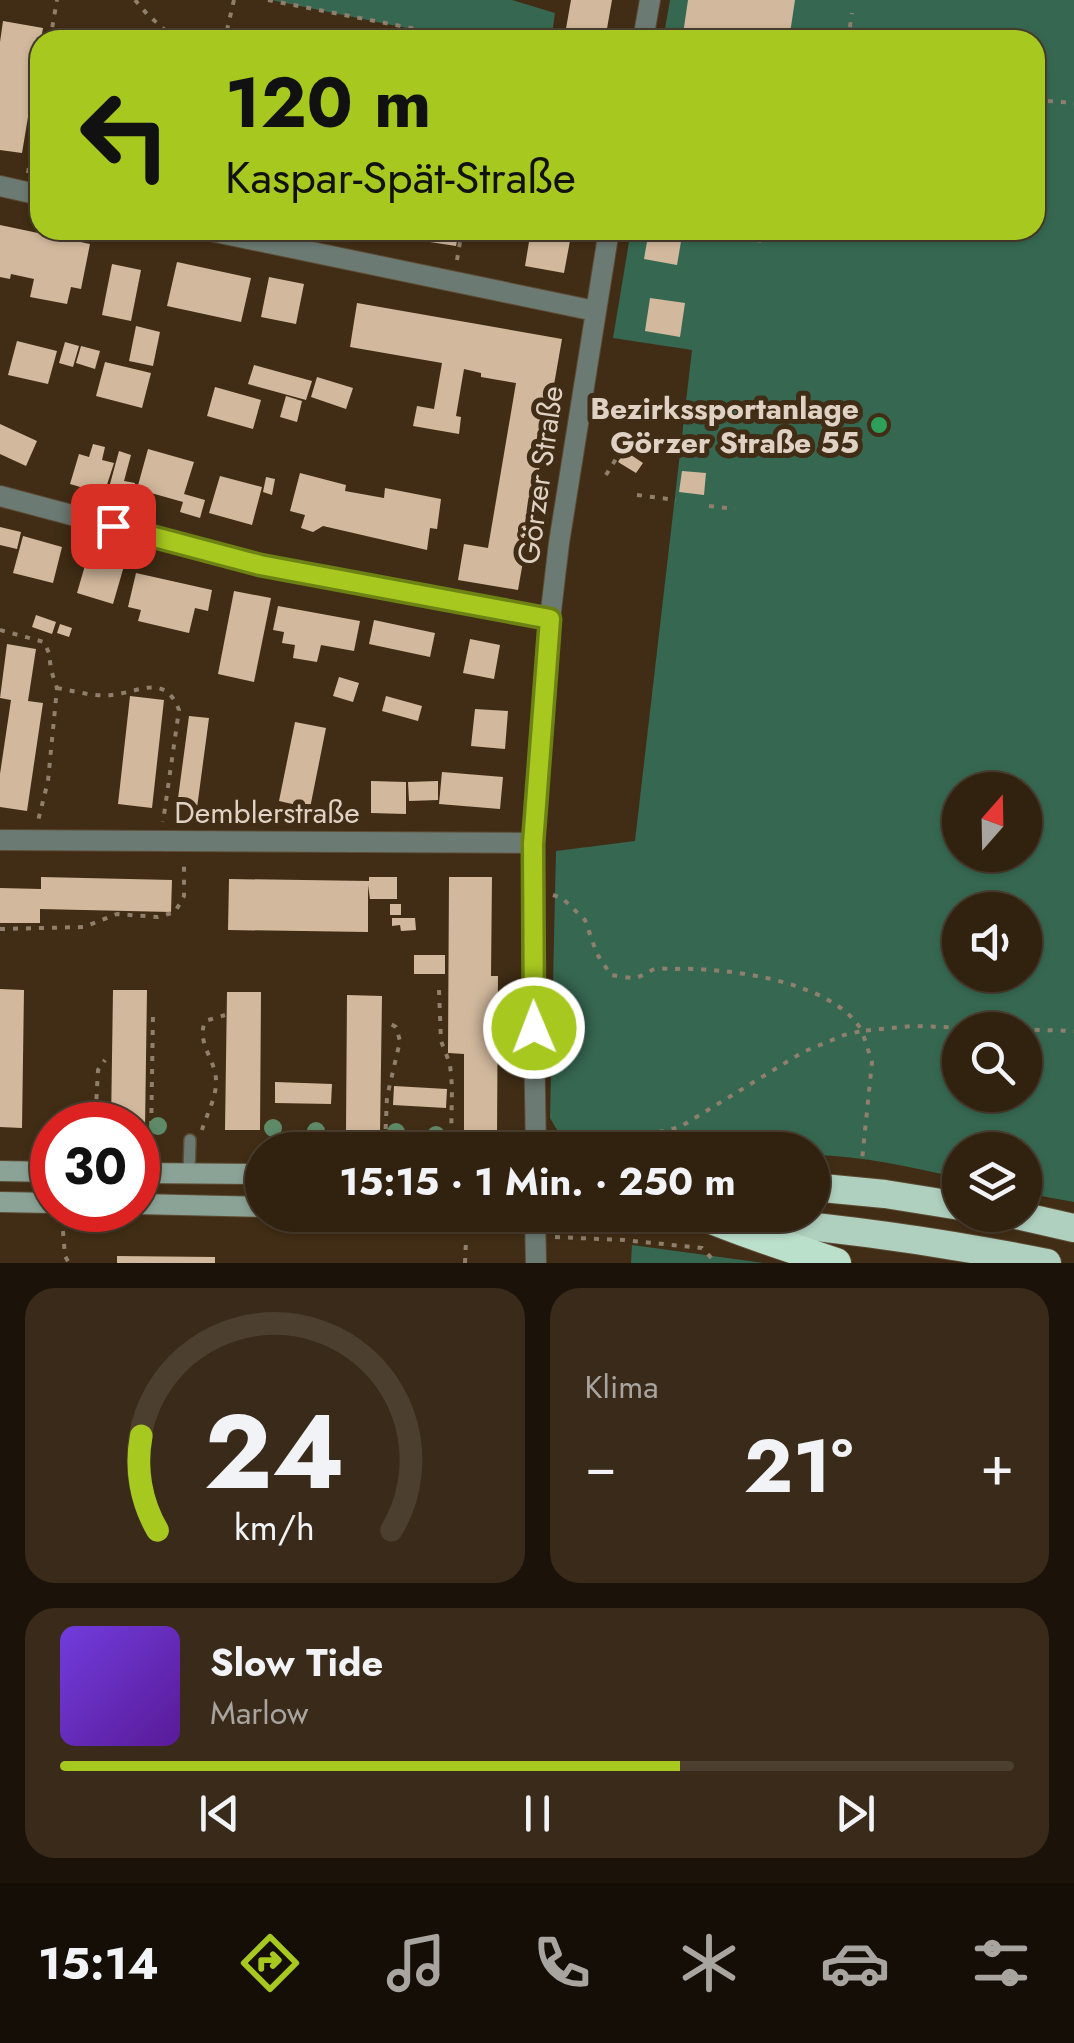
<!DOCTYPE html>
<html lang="de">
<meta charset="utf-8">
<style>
:root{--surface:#312210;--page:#392a19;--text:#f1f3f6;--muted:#a8a49f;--line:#4c3f30;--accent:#a7c81f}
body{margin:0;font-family:Jost,sans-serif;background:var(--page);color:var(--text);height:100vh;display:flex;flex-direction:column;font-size:38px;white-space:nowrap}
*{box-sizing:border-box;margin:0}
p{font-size:32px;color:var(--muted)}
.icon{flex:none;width:55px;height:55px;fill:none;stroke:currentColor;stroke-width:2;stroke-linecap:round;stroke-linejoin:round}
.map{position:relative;height:1263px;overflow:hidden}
.side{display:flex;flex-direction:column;gap:25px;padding:25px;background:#1b1309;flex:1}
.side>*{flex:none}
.banner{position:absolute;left:30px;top:30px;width:1015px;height:210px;border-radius:30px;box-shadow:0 2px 8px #0004,0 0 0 2px var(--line);background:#a7c81f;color:#111;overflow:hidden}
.needle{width:65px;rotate:20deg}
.tools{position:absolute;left:942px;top:772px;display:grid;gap:20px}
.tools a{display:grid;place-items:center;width:100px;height:100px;border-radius:50%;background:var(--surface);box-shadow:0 2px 8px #0004,0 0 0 2px var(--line);font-size:50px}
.speed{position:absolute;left:30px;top:1102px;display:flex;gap:20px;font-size:50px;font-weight:700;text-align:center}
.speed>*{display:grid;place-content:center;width:130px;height:130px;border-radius:50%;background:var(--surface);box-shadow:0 2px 8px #0004,0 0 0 2px var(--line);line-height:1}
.speed .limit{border:15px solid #d22;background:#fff;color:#111}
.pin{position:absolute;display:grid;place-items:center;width:85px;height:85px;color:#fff;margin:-42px;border-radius:20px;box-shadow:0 5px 15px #0006}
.me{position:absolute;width:110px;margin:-55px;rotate:359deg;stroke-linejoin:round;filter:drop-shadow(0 0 8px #0008)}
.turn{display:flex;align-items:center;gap:35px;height:210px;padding:0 30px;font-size:45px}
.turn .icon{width:130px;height:130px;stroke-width:2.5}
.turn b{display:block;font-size:70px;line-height:85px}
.big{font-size:75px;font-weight:700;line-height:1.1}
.side .widget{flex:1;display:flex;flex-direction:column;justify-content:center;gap:15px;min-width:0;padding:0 35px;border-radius:30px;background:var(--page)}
.side .dial{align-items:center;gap:0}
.dial svg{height:260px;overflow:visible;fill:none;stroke:var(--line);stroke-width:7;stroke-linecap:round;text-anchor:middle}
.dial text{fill:var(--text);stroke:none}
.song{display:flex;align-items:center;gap:30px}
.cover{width:120px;height:120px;border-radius:15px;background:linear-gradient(135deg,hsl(260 70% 55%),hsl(270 70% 35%))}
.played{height:10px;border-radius:5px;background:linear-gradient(90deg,var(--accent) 65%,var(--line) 65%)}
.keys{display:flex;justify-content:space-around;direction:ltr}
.heat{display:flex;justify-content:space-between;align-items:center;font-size:55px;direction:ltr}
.side .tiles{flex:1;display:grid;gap:25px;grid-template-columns:1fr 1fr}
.widget:last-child{grid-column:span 2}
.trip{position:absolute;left:245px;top:1132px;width:585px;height:100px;border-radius:50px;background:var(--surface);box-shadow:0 2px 8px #0004,0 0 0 2px var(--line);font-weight:700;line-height:100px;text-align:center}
.menu{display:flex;height:160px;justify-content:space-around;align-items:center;background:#140e06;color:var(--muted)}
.menu .icon{width:70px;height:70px}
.menu .on{color:var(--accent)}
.menu b{font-size:45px;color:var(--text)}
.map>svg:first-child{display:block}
.green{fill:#366851;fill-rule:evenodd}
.building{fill:#d2b99d}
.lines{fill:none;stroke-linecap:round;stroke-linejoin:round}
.service-casing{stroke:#5d4b34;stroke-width:14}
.minor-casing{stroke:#5d4b34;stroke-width:22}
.secondary-casing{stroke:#5d4b34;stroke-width:22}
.trunk-casing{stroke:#5d4b34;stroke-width:30}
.motorway-casing{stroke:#5d4b34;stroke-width:32}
.path{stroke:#8f7f6c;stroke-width:4;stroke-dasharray:5 8;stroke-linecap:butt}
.service{stroke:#6b7a72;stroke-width:11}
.minor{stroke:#6b7a72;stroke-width:20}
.secondary{stroke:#8ba396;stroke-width:20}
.trunk{stroke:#afd0be;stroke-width:28}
.motorway{stroke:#badfcb;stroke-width:30}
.tree{fill:#5e8a68}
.route-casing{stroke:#6d8214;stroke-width:25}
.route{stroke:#a7c81f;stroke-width:18}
.leisure-dot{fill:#2e9e5b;stroke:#412d15;stroke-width:4}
.labels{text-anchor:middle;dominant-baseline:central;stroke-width:10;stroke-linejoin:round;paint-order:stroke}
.poi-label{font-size:30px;font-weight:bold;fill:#dfd2c4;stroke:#412d15;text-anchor:end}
.street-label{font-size:30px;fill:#dfd2c4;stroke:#412d15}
</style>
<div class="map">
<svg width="1074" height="1263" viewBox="0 0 1074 1263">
<rect width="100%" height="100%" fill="#412d15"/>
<path class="green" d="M271,0H512L555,13L552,34L510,40H464Z
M670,0H1074V1202L1025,1193V1150H960V1178C911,1167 863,1156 813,1155L812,1150H569L550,1118L556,851L635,841L692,350L613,338L631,230H1035V40H663ZM960,790H1025V855H960ZM960,910H1025V975H960ZM960,1030H1025V1095H960Z
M632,1245L764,1263H631Z"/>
<path class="building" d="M571,0H612L605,40H564Z
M688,0H795L789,40H719L683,34Z
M3,21L43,28L22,153L0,150V42Z
M0,225L90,244L81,289L71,287L67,304L30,297L34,279L11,274L10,279L0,277Z
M418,230H459L456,246L417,240Z
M531,230H572L564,273L525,266Z
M649,230H683L677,265L644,259Z
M177,262L251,278L241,322L167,306Z
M112,264L141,270L131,321L102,315Z
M269,277L304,284L296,324L261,317Z
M650,298L685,303L680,337L645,331Z
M357,303L562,339L518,590L458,580L464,544L488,548L516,383L481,377V373L464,369L456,416L461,417L459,434L413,426L417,406L434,409L442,363L350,347Z
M136,326L160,332L153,366L129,361Z
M17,341L57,351L48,384L8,375Z
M65,342L79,346L73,367L59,363Z
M81,346L100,351L95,369L76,363Z
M105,362L151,373L142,408L96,396Z
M254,365L312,381L306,400L248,384Z
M317,377L353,388L346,409L311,397Z
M215,387L261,400L253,429L207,416Z
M286,396L302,401L297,422L280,417Z
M0,424L37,441L26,466L0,454Z
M93,444L105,447L102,460L114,463L104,494L70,484L79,454L89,457Z
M148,449L194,462L184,494L205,500L200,518L180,512L183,502L137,489Z
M119,451L131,455L124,481L135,483L131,499L107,495Z
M625,451L643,463L636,473L618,462Z
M682,471L706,473L704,495L679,492Z
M300,473L346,485L345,491L384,498L385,488L441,499L437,529L430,528L427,550L323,526L313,532L301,528L305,515L290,511Z
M220,476L262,487L252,525L209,513Z
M266,477L275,479L272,495L263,492Z
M0,527L21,532L17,549L0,545Z
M23,536L62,547L53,583L13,573Z
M88,555L124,566L113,604L77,593Z
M136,573L212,590L208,611L195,608L189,633L138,621L141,610L128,607Z
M234,591L271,598L254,682L218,674Z
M278,606L360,621L354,651L321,645L317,662L293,658L295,645L282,643L284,632L273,630Z
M36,615L56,622L52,634L32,627Z
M374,620L435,633L430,657L369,644Z
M60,624L72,628L69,637L57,633Z
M470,639L500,645L494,679L463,673Z
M7,644L36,649L28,701L43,703L27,811L0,807V774L11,700L0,698Z
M339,677L359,683L353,702L333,696Z
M130,696L164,700L152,808L118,804Z
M386,696L422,706L418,721L382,711Z
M475,709L508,711L505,749L471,746Z
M189,716L209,718L197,808L177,806Z
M295,722L326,728L310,808L279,801Z
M442,772L503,777L500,809L439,804Z
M371,781L406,782V814L371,813Z
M438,781V800L409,801L408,782Z
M41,877L172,880L171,912L40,909V923H0V888L41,889Z
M369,877H397V899H370L368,885V932L228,930L229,879L369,881Z
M449,877H492L491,976H498L497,1136H464V1054L448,1053Z
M390,904H401V915H390Z
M392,918H415L416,930L401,931L400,925L392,926Z
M414,955H445V974H414Z
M0,989L24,990L22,1128L0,1127Z
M113,990H147L145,1128H138V1125H111Z
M227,992H261L260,1130H225Z
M347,995L382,996L380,1134L346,1133Z
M275,1082L332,1084L331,1104L275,1103Z
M394,1086L447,1089L446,1108L393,1105Z
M117,1256L215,1257V1263H117Z"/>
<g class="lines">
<g class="service-casing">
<path id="service" d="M189,1173L190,1140"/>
</g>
<g class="minor-casing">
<path id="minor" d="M643,40L650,0
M0,186L40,195
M206,230L595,311
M0,496L260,565L550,619
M0,840L533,843
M536,1150L532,921L533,843L550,619L559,543L609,230
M535,1215L536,1263"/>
</g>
<g class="secondary-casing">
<path id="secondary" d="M0,1171L52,1172
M138,1173L262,1174
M0,1202L52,1203
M138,1204L262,1207"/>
</g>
<g class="trunk-casing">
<path id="trunk" d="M812,1187L885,1194L960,1206
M653,1215C785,1220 917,1237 1047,1263
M1016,1215L1074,1228"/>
</g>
<g class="motorway-casing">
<path id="motorway" d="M707,1217C749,1235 793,1248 836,1263"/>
</g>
<path class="path" d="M135,0L147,14L176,40
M234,0L227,30L266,40
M268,0L421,30
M605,37L620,40
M50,40L57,0
M419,40L421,30L464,40
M517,40L566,31
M848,40L852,13
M1035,100L1074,103
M28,173L40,99
M705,232L769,242
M354,241L356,230
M457,260L462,230
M606,475L619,454L621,456
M637,495L676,500
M709,506L735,509
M527,538L540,540
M0,630L44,642L49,653L51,670L57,688L48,781L38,821
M57,688C75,691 94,697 112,695C140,692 165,673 179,710L163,822
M553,895L562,898L585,920L597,954L611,975C618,976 627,978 634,978C642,977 648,971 655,969C660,968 666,969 671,969C724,967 833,980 862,1031L912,1026L1074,1031
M0,929L84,927L117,914L158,917L175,912L184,896V862
M439,990L441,1041L450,1064L452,1087L451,1144
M95,1125L98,1070L105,1060
M202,1130C206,1116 216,1098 216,1083C217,1060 196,1045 205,1021L225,1015
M151,1139L153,1015
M385,1142L387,1097L400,1041L396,1027L387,1022
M556,1146L629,1139L680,1127L803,1052L844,1035L862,1031L872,1062L862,1160
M63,1231L65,1256L69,1263
M555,1237L624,1240L702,1248L716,1263
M465,1263L466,1240"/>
<use href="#service" class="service"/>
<use href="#minor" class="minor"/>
<use href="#secondary" class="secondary"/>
<use href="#trunk" class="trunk"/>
<use href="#motorway" class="motorway"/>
</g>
<g class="tree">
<circle cx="158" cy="1126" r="9"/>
<circle cx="273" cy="1128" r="9"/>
<circle cx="316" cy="1131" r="9"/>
<circle cx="396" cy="1132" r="9"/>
<circle cx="436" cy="1135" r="9"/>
</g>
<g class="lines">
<g class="route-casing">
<path id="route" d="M113,526L260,565L550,619L533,844L534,1028"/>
</g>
<use href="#route" class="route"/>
</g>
<circle class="leisure-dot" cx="879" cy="425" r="10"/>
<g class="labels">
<g class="poi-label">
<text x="859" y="408">Bezirkssportanlage<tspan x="859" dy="34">Görzer Straße 55</tspan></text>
</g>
<g class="street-label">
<text transform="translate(540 475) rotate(-82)">Görzer Straße</text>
<text x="267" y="812">Demblerstraße</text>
</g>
</g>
</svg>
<div class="tools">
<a><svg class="needle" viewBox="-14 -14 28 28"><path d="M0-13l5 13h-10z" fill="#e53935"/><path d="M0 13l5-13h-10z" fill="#a8a49f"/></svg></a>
<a><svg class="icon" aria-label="sound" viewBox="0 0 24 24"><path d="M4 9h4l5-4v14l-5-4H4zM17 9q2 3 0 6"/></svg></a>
<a><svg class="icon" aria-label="search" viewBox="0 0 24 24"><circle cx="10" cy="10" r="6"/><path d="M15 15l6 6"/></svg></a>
<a><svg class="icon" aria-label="layers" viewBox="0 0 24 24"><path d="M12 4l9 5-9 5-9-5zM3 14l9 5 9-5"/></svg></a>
</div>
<div class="speed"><div class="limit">30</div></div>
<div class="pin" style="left:113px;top:526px;background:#d93025"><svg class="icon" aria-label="arrive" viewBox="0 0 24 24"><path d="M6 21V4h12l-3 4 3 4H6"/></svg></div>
<svg class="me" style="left:534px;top:1028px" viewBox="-20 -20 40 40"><circle r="17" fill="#a7c81f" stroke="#fff" stroke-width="3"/><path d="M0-11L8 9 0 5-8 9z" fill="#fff"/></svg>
<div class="trip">15:15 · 1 Min. · 250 m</div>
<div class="banner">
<div class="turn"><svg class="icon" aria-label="left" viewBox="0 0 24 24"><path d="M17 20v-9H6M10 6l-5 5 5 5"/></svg><div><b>120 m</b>Kaspar-Spät-Straße</div></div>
</div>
</div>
<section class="side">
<div class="tiles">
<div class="widget dial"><svg viewBox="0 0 100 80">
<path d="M14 69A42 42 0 1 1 86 69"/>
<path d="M14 69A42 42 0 0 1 9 40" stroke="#a7c81f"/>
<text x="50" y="56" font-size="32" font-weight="700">24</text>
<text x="50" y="72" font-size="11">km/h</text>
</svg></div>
<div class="widget"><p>Klima</p>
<div class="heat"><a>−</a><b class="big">21°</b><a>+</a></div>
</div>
<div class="widget">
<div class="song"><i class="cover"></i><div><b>Slow Tide</b><p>Marlow</p></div></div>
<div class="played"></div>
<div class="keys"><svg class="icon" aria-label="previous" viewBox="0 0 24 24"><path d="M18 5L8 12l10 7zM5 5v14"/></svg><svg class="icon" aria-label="pause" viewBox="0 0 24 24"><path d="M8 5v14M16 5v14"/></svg><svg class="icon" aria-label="next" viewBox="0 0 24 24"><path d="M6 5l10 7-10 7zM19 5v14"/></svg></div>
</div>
</div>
</section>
<nav class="menu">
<b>15:14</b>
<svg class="icon on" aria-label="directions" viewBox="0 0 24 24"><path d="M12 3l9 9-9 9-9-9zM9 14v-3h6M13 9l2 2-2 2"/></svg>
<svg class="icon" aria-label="music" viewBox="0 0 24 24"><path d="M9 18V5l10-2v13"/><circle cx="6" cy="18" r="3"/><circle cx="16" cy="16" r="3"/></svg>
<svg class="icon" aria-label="phone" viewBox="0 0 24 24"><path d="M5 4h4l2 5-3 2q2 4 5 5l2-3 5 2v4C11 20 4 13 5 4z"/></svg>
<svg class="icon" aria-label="climate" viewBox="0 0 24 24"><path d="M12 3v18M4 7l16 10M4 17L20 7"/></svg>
<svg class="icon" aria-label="car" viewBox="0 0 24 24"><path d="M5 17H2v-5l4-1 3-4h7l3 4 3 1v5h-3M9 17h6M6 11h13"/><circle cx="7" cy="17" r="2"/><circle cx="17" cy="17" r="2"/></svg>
<svg class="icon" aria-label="filters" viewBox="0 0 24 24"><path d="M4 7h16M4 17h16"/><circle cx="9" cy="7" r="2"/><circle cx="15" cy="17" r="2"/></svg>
</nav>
